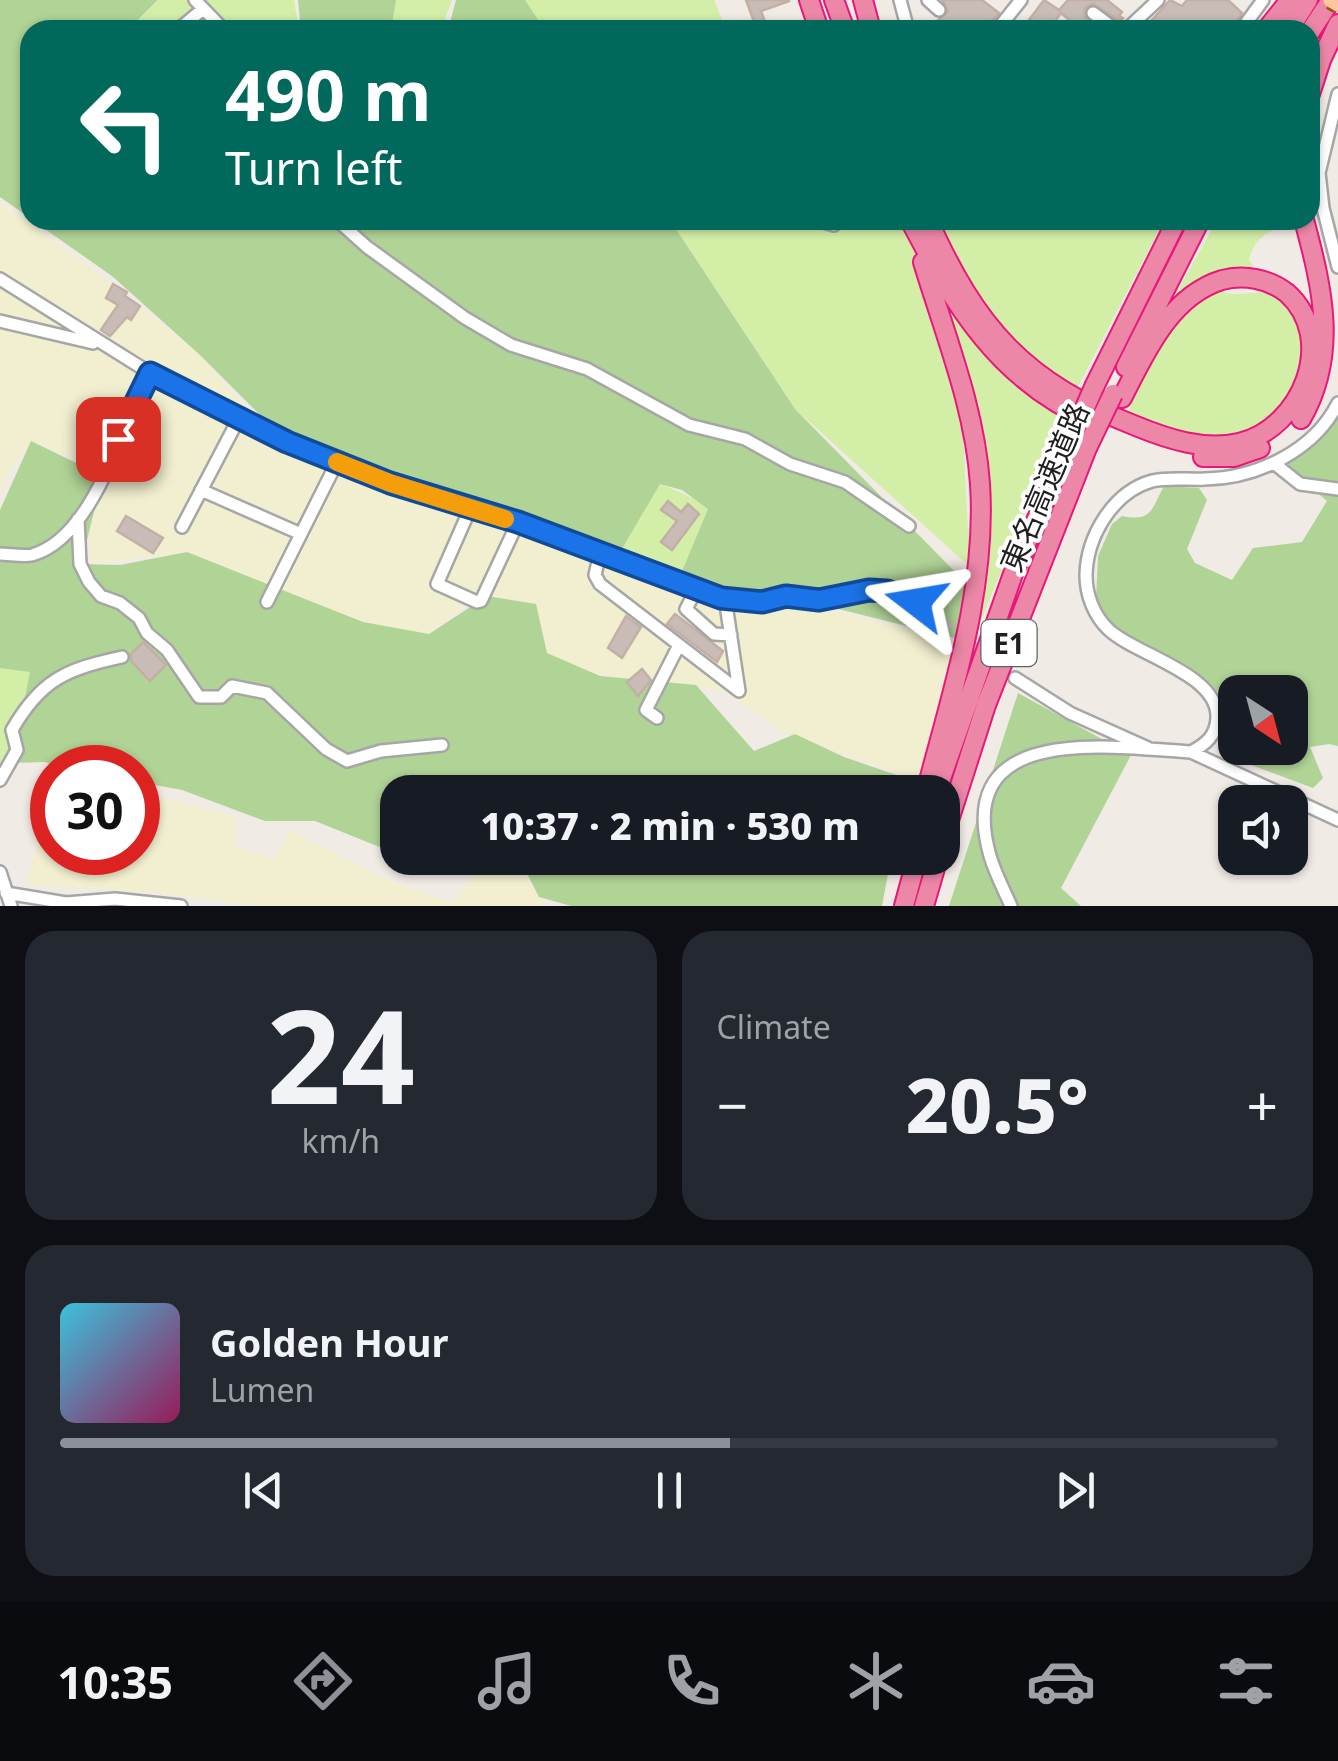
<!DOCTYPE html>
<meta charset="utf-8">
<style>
:root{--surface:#171b24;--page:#242831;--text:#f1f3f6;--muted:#9ea1a6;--line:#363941;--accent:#8c9099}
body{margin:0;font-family:"Noto Sans","Noto Sans JP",sans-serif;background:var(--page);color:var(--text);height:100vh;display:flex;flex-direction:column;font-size:38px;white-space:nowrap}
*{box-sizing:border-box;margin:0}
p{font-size:32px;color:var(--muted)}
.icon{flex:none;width:55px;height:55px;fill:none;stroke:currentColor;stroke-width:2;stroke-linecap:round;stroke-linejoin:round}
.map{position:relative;height:906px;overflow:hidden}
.side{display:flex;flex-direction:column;gap:25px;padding:25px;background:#0d0f14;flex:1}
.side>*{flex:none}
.guide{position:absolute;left:20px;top:20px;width:1300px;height:210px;border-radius:30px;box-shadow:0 2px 8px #0004;background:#00695c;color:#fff;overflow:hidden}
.needle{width:65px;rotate:144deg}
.tools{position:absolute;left:1218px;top:675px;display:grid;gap:20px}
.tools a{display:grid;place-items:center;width:90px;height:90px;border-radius:20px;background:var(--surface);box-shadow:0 2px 8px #0004;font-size:50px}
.speed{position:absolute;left:30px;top:745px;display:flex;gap:20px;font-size:50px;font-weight:700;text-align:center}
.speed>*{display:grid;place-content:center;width:130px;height:130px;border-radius:50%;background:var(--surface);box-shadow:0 2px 8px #0004;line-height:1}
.speed .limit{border:15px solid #d22;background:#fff;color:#111}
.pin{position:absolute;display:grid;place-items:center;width:85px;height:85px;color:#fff;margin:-42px;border-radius:20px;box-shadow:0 5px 15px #0006}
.me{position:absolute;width:110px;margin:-55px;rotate:284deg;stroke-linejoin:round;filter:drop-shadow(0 0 8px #0008)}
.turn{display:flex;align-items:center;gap:35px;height:210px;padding:0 40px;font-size:45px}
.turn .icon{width:130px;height:130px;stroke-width:2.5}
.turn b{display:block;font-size:70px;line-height:85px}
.big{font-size:75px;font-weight:800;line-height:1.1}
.side .widget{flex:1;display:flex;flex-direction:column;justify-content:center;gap:15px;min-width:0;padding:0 35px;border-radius:30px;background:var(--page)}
.side .dial{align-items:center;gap:0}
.dial b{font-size:130px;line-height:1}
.song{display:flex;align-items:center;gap:30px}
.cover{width:120px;height:120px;border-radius:15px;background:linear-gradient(135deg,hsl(190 70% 55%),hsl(330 70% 35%))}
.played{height:10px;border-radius:5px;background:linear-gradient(90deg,var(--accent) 55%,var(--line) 55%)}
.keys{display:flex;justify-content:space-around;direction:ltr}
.heat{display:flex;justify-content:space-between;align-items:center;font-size:55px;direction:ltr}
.side .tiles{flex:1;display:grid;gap:25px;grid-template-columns:1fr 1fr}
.widget:last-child{grid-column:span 2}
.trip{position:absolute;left:380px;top:775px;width:580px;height:100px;border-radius:30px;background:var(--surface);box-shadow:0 2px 8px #0004;font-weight:800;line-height:100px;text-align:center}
.tabs{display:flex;height:160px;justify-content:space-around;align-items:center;background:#090b0e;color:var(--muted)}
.tabs .icon{width:70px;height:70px}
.tabs .current{color:var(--accent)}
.tabs b{font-size:45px;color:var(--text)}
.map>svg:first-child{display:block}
.farmland{fill:#f1efcf}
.grass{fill:#d3eea7}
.forest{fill:#b0d396;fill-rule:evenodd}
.building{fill:#c9bcb7;stroke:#c3afa6;stroke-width:2.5}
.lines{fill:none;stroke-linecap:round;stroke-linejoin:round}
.minor-tunnel{stroke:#c7c2bd;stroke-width:11;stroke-dasharray:11 5.5;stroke-linecap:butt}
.minor-casing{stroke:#a6a6a6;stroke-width:16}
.highway-casing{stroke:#e8187a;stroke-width:22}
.minor{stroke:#fff;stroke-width:11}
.highway{stroke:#ed87a7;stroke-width:18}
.major-bridge-casing{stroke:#9a5300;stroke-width:20;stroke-linecap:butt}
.highway-bridge-casing{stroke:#e8187a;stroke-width:22;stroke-linecap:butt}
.major-bridge{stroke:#ffc79b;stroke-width:15}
.highway-bridge{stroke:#ed87a7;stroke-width:18}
.route-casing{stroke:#114b97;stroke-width:25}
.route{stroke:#1a73e8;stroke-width:18}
.slow{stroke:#f59e0b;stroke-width:18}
.labels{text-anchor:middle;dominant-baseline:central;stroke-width:8;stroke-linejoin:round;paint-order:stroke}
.shield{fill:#fff;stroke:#626262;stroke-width:2.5}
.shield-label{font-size:28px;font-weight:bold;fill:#1f1f1f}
.street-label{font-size:30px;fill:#1f1f1f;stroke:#fff}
</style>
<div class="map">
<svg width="1338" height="906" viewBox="0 0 1338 906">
<rect width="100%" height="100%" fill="#f1ebe5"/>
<path class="farmland" d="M0,202L113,284L200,355L267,432L581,550L953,640L937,737L920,792H897L904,775L790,736L722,691L595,674L546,656L478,594L429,634L350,622L187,552L91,564L86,530L103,476L63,453L32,442L10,468L0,495Z
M52,792V852H138V792L235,816L236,848L275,858L289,830L394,883L455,903L482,858H513L545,906H259L149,892L26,885Z"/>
<path class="grass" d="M159,0H294L299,30H129Z
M396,0H452L441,30H391Z
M525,0H714L726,30H545Z
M670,220H907L962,413L970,567L795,409Z
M939,220H1164L1077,389C1010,351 971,288 939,220Z
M1217,220H1292V223C1270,231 1256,235 1249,259L1253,267L1219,270L1168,308Z
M1219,290C1244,302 1264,280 1289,307C1296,315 1299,325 1301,335C1302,342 1306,351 1305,358C1303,399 1263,433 1224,436C1189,439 1159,426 1128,412C1150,362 1171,319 1219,290Z
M949,311C987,356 1011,388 1064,417L980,623C1001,507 980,422 949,311Z
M660,483L711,507L683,575L616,559Z
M0,609L101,651L16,722L12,763L0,787Z"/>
<path class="forest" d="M0,0H158L128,30H30V218L0,197Z
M298,0H396L391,30H301Z
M456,0H525L545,30H448Z
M32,220H670L795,409L967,584L955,638L786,596L727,598L678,581L708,509L682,490L660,484L616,559L287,442L200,355L112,276Z
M1338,417V746L1329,744L1310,747L1323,778L1313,788L1227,756L1222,736L1225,699L1209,683L1115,629L1096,599L1098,556L1112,524L1122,516C1152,522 1151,510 1164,486L1199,488L1207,500L1187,549L1195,563L1232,580L1253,548L1302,542L1327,501L1284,465ZM1235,692H1290V748H1235Z
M31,441L103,476L81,564L120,565L187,552L363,622L429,634L487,596L536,604L547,653L600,676L696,685L754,751L795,734L844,757L908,779L901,792H398L397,854L315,821H265L182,790L138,782V768H66L44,762L12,763L30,672L0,668V510Z
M1018,693L1131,755L1061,888L1081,906H949Z
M519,858H891L882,906H571L539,897Z"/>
<path class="building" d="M746,0H789V1L761,11L767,27L757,30Z
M942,0H982L999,13L985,30H936L932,26L948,11Z
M1044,0L1059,10L1068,0H1107L1122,12L1119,16L1123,18L1120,21L1093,4L1085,8L1084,16L1100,30H1081L1061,13L1051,27H1040L1029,20Z
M1170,0L1182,6L1187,0H1228L1242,13L1232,30L1225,25L1221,30H1143Z
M113,284L127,292L125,296L140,306L131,320L127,317L110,336L101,330L118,305L106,298Z
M668,501L681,512L688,504L699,514L672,550L661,542L677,521L661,510Z
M126,516L163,538L153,553L117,531Z
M675,614L723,651L717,662L667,624Z
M626,616L641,627L622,658L608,648Z
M143,642L166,665L150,681L131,661V654Z
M642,669L651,680L638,696L627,682Z"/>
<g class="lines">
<path class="minor-tunnel" d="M916,602L988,658"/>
<g class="minor-casing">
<path id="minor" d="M195,0L224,30
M900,0L908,30
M928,0L939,10
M1093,13L1116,30
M178,30L203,9
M997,30L1021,0
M1126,30L1158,0
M1241,30L1263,0
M1338,94L1319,173L1323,208L1338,267
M337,220L367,247L465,318L511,345L587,369L689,425L745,439L790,464L845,482L909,526
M817,220L834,225
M0,279L150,373L287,442L391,483L518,522L721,597L762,602L785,596L819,600L856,592L887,591L916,602
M0,321L93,343
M1275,464L1300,484L1338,489
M201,490L301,534
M470,509L437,584L477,602L481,601L518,522
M78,519L80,564L89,582L101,596L120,603L139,618L147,633L167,650L199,697H221L232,686L267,693L326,749L347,761L381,751L442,745
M182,527L239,418
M600,553L595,575L600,584L739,691L725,598
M0,554C9,554 23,557 32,555C95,537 121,426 150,373
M697,588L686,609L714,634L731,635
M267,602L337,462
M1015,678L1070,713L1148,748
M657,718L646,710L679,645
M1191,752L1338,820
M0,780L17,750L12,730C41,679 67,669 122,657
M0,872L11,906
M6,893L66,903L115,899L181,906
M1011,906C1004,890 995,873 990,856C952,722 1109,747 1191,752C1206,744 1216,736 1217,718C1219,674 1136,655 1109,630C1094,616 1086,595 1086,575C1087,536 1113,492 1152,481C1169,477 1188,480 1205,479C1257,478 1314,451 1338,403"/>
</g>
<g class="highway-casing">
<path id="highway" d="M809,0L819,30
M834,0L845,30
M863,0L871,30
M1266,30L1290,0
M1289,30L1308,0
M1310,32L1331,0
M1310,94L1321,60L1338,24
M910,220C954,305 1000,382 1093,421
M928,220C977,329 1024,382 1136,426C1168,439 1203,451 1239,443C1302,428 1338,339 1287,293C1269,279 1244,274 1222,280C1170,296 1145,353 1122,398
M923,262C945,335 975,408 980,484C987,589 952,692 926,792
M1126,367L1200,220
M1095,385L1177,220
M1301,419C1338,355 1323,290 1304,220
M1203,457H1234L1260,448
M938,787L1013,574L1071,439
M942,842L986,705L1087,448
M904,906L917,858
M924,906L938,858"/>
</g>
<use href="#minor" class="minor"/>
<use href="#highway" class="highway"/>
<g class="major-bridge-casing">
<path id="major-bridge" d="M1331,0L1338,4"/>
</g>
<g class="highway-bridge-casing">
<path id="highway-bridge" d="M1071,439L1095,385
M1087,448L1113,394"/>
</g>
<use href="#major-bridge" class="major-bridge"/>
<use href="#highway-bridge" class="highway-bridge"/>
</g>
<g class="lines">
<g class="route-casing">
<path id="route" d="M118,439L150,373L287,442L390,483L518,522L721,598L762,602L786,596L819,600L869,590L887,591L916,602"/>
</g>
<use href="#route" class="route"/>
<path class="slow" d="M337,462L390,483L505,519"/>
</g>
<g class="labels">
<rect class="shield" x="981.5" y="620" width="55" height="46" rx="8"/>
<g class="shield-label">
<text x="1009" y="643">E1</text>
</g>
<g class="street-label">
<text transform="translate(1044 487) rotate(-67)">東名高速道路</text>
</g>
</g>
</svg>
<div class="tools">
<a><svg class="needle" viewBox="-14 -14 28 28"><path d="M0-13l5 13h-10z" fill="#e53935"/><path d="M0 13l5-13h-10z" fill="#9ea1a6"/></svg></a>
<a><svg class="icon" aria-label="sound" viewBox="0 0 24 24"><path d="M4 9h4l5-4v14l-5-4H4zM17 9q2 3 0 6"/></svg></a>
</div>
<div class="speed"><div class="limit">30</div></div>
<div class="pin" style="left:118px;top:439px;background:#d93025"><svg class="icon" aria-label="arrive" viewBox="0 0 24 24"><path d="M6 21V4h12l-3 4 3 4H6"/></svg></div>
<svg class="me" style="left:916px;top:602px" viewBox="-20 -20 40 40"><path d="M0-17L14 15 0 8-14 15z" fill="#1a73e8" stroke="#fff" stroke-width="4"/></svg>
<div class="trip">10:37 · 2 min · 530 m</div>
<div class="guide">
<div class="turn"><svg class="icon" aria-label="left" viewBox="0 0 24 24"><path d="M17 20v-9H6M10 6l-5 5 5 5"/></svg><div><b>490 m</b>Turn left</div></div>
</div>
</div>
<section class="side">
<div class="tiles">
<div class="widget dial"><b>24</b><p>km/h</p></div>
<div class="widget"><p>Climate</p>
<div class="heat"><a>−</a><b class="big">20.5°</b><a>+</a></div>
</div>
<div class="widget">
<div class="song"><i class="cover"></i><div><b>Golden Hour</b><p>Lumen</p></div></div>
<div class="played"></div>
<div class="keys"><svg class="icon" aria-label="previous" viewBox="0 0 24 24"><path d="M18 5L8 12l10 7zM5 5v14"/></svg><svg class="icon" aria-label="pause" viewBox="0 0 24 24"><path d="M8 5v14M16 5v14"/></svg><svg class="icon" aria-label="next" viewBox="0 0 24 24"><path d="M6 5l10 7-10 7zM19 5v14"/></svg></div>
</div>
</div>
</section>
<nav class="tabs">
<b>10:35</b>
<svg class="icon current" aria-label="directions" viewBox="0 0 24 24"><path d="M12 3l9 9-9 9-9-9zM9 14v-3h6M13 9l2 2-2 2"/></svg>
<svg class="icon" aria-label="music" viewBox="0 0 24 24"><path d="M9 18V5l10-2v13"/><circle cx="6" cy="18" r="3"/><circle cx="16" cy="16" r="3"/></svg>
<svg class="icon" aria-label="phone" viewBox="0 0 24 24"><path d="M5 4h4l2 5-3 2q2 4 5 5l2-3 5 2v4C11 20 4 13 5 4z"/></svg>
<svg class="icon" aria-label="climate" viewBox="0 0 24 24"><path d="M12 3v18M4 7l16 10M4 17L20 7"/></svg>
<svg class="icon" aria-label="car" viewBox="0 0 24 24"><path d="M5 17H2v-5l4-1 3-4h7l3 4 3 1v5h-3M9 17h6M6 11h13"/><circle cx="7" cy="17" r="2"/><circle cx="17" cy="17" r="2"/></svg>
<svg class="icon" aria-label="filters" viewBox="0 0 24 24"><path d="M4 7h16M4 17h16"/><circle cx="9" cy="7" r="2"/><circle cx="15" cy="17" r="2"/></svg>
</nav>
